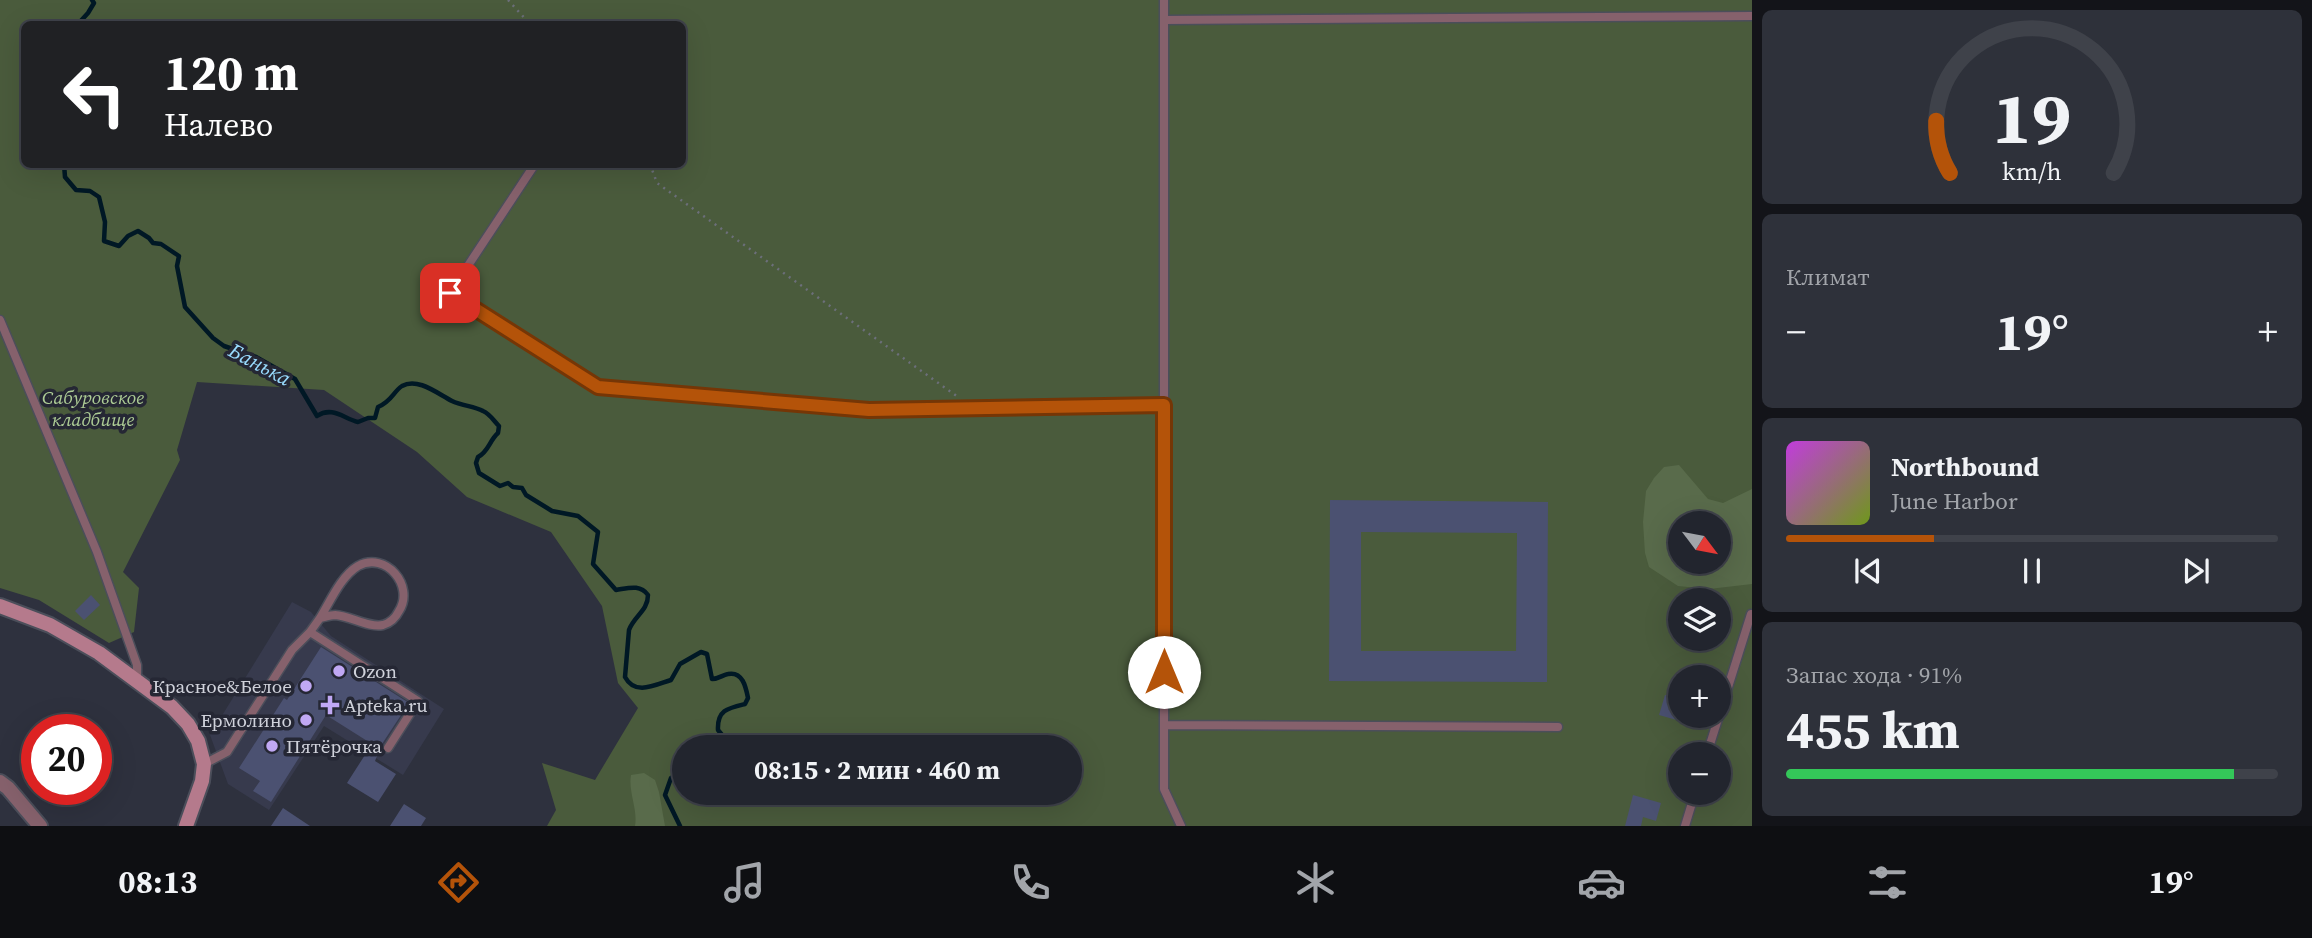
<!DOCTYPE html>
<html lang="ru">
<meta charset="utf-8">
<style>
:root{--surface:#22252e;--page:#2e313a;--text:#f1f3f6;--muted:#a2a5aa;--line:#3f424a;--accent:#b45309}
body{margin:0;font-family:"Source Serif 4",serif;background:var(--page);color:var(--text);height:100vh;display:flex;flex-direction:column;font-size:26px;white-space:nowrap}
*{box-sizing:border-box;margin:0}
p{font-size:23px;color:var(--muted)}
.icon{flex:none;width:38px;height:38px;fill:none;stroke:currentColor;stroke-width:2;stroke-linecap:round;stroke-linejoin:round}
.map{position:relative;flex:1;overflow:hidden}
.details{display:flex;flex-direction:column;gap:10px;padding:10px;background:#131419;width:560px}
.details>*{flex:none}
.guide{position:absolute;left:21px;top:21px;width:665px;height:147px;border-radius:10px;box-shadow:0 7px 28px #0002,0 0 0 2px var(--line);background:#202124;color:#fff;overflow:hidden}
.needle{width:46px;rotate:122deg}
.controls{position:absolute;left:1668px;top:511px;display:grid;gap:14px}
.controls a{display:grid;place-items:center;width:63px;height:63px;border-radius:50%;background:var(--surface);box-shadow:0 7px 28px #0002,0 0 0 2px var(--line);font-size:35px}
.speed{position:absolute;left:21px;top:714px;display:flex;gap:14px;font-size:35px;font-weight:700;text-align:center}
.speed>*{display:grid;place-content:center;width:91px;height:91px;border-radius:50%;background:var(--surface);box-shadow:0 7px 28px #0002,0 0 0 2px var(--line);line-height:1}
.speed .limit{border:10px solid #d22;background:#fff;color:#111}
.pin{position:absolute;display:grid;place-items:center;width:60px;height:60px;color:#fff;margin:-30px;border-radius:14px;box-shadow:0 4px 10px #0006}
.me{position:absolute;width:77px;margin:-38px;rotate:0deg;stroke-linejoin:round;filter:drop-shadow(0 0 5px #0008)}
.turn{display:flex;align-items:center;gap:24px;height:147px;padding:0 28px;font-size:32px}
.turn .icon{width:91px;height:91px;stroke-width:2.5}
.turn b{display:block;font-size:49px;line-height:60px}
.big{font-size:52px;font-weight:700;line-height:1.1}
.details .tile{flex:1;display:flex;flex-direction:column;justify-content:center;gap:10px;min-width:0;padding:0 24px;border-radius:10px;background:var(--page)}
.details .dial{align-items:center;gap:0}
.dial svg{height:182px;overflow:visible;fill:none;stroke:var(--line);stroke-width:7;stroke-linecap:round;text-anchor:middle}
.dial text{fill:var(--text);stroke:none}
.song{display:flex;align-items:center;gap:21px}
.cover{width:84px;height:84px;border-radius:10px;background:linear-gradient(135deg,hsl(290 70% 55%),hsl(80 70% 35%))}
.played{height:7px;border-radius:4px;background:linear-gradient(90deg,var(--accent) 30%,var(--line) 30%)}
.keys{display:flex;justify-content:space-around;direction:ltr}
.heat{display:flex;justify-content:space-between;align-items:center;font-size:38px;direction:ltr}
.charge{height:10px;border-radius:5px;background:linear-gradient(90deg,#34c759 91%,var(--line) 0)}
.trip{position:absolute;left:672px;top:735px;width:410px;height:70px;border-radius:35px;background:var(--surface);box-shadow:0 7px 28px #0002,0 0 0 2px var(--line);font-weight:700;line-height:70px;text-align:center}
.tab-bar{display:flex;height:112px;justify-content:space-around;align-items:center;background:#0e0f12;color:var(--muted)}
.tab-bar .icon{width:49px;height:49px}
.tab-bar .current{color:var(--accent)}
.tab-bar b{font-size:32px;color:var(--text)}
main{display:flex;flex:1;min-height:0}
.map>svg:first-child{display:block}
.built{fill:#373a4d}
.green{fill:#4a5b3c;fill-rule:evenodd}
.forest{fill:#596b4b;fill-rule:evenodd}
.lines{fill:none;stroke-linecap:round;stroke-linejoin:round}
.stream{stroke:#001825;stroke-width:4.5}
.building{fill:#4b5171;fill-rule:evenodd}
.lane-casing{stroke:#4b4e5a;stroke-width:11}
.street-casing{stroke:#4b4e5a;stroke-width:18}
.secondary-casing{stroke:#4b4e5a;stroke-width:18}
.path{stroke:#6c6f7a;stroke-width:2.5;stroke-dasharray:2 5;stroke-linecap:butt}
.lane{stroke:#86616c;stroke-width:8}
.street{stroke:#86616c;stroke-width:14}
.secondary{stroke:#b57a8c;stroke-width:14}
.route-casing{stroke:#753606;stroke-width:18}
.route{stroke:#b45309;stroke-width:12}
.poi-dot{fill:#c0a8f4;stroke:#252734;stroke-width:2.5}
.labels{text-anchor:middle;dominant-baseline:central;stroke-width:7;stroke-linejoin:round;paint-order:stroke}
.park-label{font-size:19px;font-style:italic;fill:#adcc95;stroke:#252734}
.poi-label{font-size:19px;fill:#d0d2db;stroke:#252734;text-anchor:start}
.water-label{font-size:21px;font-style:italic;fill:#98dafd;stroke:#252734}
</style>
<main>
<div class="map">
<svg width="1752" height="826" viewBox="0 0 1752 826">
<rect width="100%" height="100%" fill="#2e313e"/>
<path class="built" d="M292,602L311,612L331,636L444,709L403,775L324,726L269,810L228,784L210,735Z"/>
<path class="green" d="M0,0H1752V826H547L556,810L542,763L595,780L638,708L618,683L602,606L551,532L467,497L417,452L324,390L197,382L177,450L180,460L123,572L139,588L134,632L109,643L39,600L0,588ZM24,24H682V164H24ZM1680,523H1718V562H1680ZM1680,600H1718V639H1680ZM1680,677H1718V716H1680ZM684,747H1069V793H684ZM1680,754H1718V793H1680Z"/>
<path class="forest" d="M1679,465L1708,499L1723,503L1752,489V584L1709,589L1678,586L1649,567L1645,553L1643,522L1646,491L1654,478L1664,467ZM1680,523H1718V562H1680Z
M644,773L655,780L659,792L665,826H635C638,809 628,792 631,775Z"/>
<g class="lines">
<path class="stream" d="M78,24L88,13L94,3L92,0
M64,164L65,177L76,190L90,191L99,197L105,222L104,241L119,246L128,236L138,231L149,238L153,243L161,244L179,256L177,266L185,307L213,338L224,346L256,357L295,379L317,416C332,406 343,418 358,422L368,418H375L378,407C392,401 393,392 402,386C418,377 438,394 452,401C462,406 474,406 483,411C490,414 494,421 499,426L498,433C489,441 489,451 478,457L476,463L479,473L500,486L508,483L513,487L522,488L526,495L552,511L578,516L598,532L593,564L616,590C629,588 640,584 648,595C648,611 634,616 629,630L625,677C635,696 655,685 671,680L680,664L701,652L707,654L712,679C719,679 722,675 728,674C743,671 746,688 748,698L745,704C728,708 717,710 718,730L727,741L725,747
M680,826L665,795L671,778L684,771"/>
</g>
<path class="building" d="M1330,500L1548,502L1547,682L1329,681ZM1361,532L1517,533L1516,651H1361Z
M91,595L100,605L84,620L75,611Z
M321,647L409,703L382,744L375,761L396,774L378,802L347,783L372,744L326,715L271,802L253,791L260,781L239,768L284,698L287,700Z
M1665,695L1680,699V721L1659,715Z
M1633,795L1661,803L1656,821L1643,817L1641,826H1625Z
M404,804L426,818L421,826H390Z
M283,808L310,826H271Z"/>
<g class="lines">
<g class="lane-casing">
<path id="lane" d="M1164,0V789L1181,826
M1164,20L1752,16
M535,164L450,293L598,387L869,410L1164,405
M0,320L97,552L137,665V680
M310,632L320,618C325,617 330,615 335,615C351,616 368,628 383,625C390,623 396,617 399,611C415,586 386,551 358,566C341,576 330,602 320,618
M1164,725L1558,727
M1707,754L1751,614
M204,764L227,752L292,650L310,632L418,701L388,748
M1685,826L1695,793"/>
</g>
<g class="street-casing">
<path id="street" d="M0,782L8,788L40,826"/>
</g>
<g class="secondary-casing">
<path id="secondary" d="M0,606L50,625L99,653L172,707L188,724L198,741L204,764L202,781L186,826"/>
</g>
<path class="path" d="M508,0L530,24
M650,164L657,183L958,397"/>
<use href="#lane" class="lane"/>
<use href="#street" class="street"/>
<use href="#secondary" class="secondary"/>
</g>
<g class="lines">
<g class="route-casing">
<path id="route" d="M450,293L598,387L869,410L1164,405V672"/>
</g>
<use href="#route" class="route"/>
</g>
<g class="poi-dot">
<circle cx="339" cy="671" r="7"/>
<circle cx="306" cy="686" r="7"/>
<path d="M326.5 694.5h7v7h7v7h-7v7h-7v-7h-7v-7h7z"/>
<circle cx="306" cy="720" r="7"/>
<circle cx="272" cy="746" r="7"/>
</g>
<g class="labels">
<g class="park-label">
<text x="93" y="397">Сабуровское<tspan x="93" dy="22">кладбище</tspan></text>
</g>
<g class="poi-label">
<text x="353" y="671">Ozon</text>
<text x="292" y="686" text-anchor="end">Красное&amp;Белое</text>
<text x="344" y="705">Apteka.ru</text>
<text x="292" y="720" text-anchor="end">Ермолино</text>
<text x="286" y="746">Пятёрочка</text>
</g>
<g class="water-label">
<text transform="translate(260 364) rotate(28)">Банька</text>
</g>
</g>
</svg>
<div class="controls">
<a><svg class="needle" viewBox="-14 -14 28 28"><path d="M0-13l5 13h-10z" fill="#e53935"/><path d="M0 13l5-13h-10z" fill="#a2a5aa"/></svg></a>
<a><svg class="icon" aria-label="layers" viewBox="0 0 24 24"><path d="M12 4l9 5-9 5-9-5zM3 14l9 5 9-5"/></svg></a>
<a>+</a>
<a>−</a>
</div>
<div class="speed"><div class="limit">20</div></div>
<div class="pin" style="left:450px;top:293px;background:#d93025"><svg class="icon" aria-label="arrive" viewBox="0 0 24 24"><path d="M6 21V4h12l-3 4 3 4H6"/></svg></div>
<svg class="me" style="left:1164px;top:672px" viewBox="-20 -20 40 40"><circle r="19" fill="#fff"/><path d="M0-13L10 11 0 6-10 11z" fill="#b45309"/></svg>
<div class="trip">08:15 · 2 мин · 460 m</div>
<div class="guide">
<div class="turn"><svg class="icon" aria-label="left" viewBox="0 0 24 24"><path d="M17 20v-9H6M10 6l-5 5 5 5"/></svg><div><b>120 m</b>Налево</div></div>
</div>
</div>
<section class="details">
<div class="tile dial"><svg viewBox="0 0 100 80">
<path d="M14 69A42 42 0 1 1 86 69"/>
<path d="M14 69A42 42 0 0 1 8 46" stroke="#b45309"/>
<text x="50" y="56" font-size="32" font-weight="700">19</text>
<text x="50" y="72" font-size="11">km/h</text>
</svg></div>
<div class="tile"><p>Климат</p>
<div class="heat"><a>−</a><b class="big">19°</b><a>+</a></div>
</div>
<div class="tile">
<div class="song"><i class="cover"></i><div><b>Northbound</b><p>June Harbor</p></div></div>
<div class="played"></div>
<div class="keys"><svg class="icon" aria-label="previous" viewBox="0 0 24 24"><path d="M18 5L8 12l10 7zM5 5v14"/></svg><svg class="icon" aria-label="pause" viewBox="0 0 24 24"><path d="M8 5v14M16 5v14"/></svg><svg class="icon" aria-label="next" viewBox="0 0 24 24"><path d="M6 5l10 7-10 7zM19 5v14"/></svg></div>
</div>
<div class="tile"><p>Запас хода · 91%</p><b class="big">455 km</b><div class="charge"></div></div>
</section>
</main>
<nav class="tab-bar">
<b>08:13</b>
<svg class="icon current" aria-label="directions" viewBox="0 0 24 24"><path d="M12 3l9 9-9 9-9-9zM9 14v-3h6M13 9l2 2-2 2"/></svg>
<svg class="icon" aria-label="music" viewBox="0 0 24 24"><path d="M9 18V5l10-2v13"/><circle cx="6" cy="18" r="3"/><circle cx="16" cy="16" r="3"/></svg>
<svg class="icon" aria-label="phone" viewBox="0 0 24 24"><path d="M5 4h4l2 5-3 2q2 4 5 5l2-3 5 2v4C11 20 4 13 5 4z"/></svg>
<svg class="icon" aria-label="climate" viewBox="0 0 24 24"><path d="M12 3v18M4 7l16 10M4 17L20 7"/></svg>
<svg class="icon" aria-label="car" viewBox="0 0 24 24"><path d="M5 17H2v-5l4-1 3-4h7l3 4 3 1v5h-3M9 17h6M6 11h13"/><circle cx="7" cy="17" r="2"/><circle cx="17" cy="17" r="2"/></svg>
<svg class="icon" aria-label="filters" viewBox="0 0 24 24"><path d="M4 7h16M4 17h16"/><circle cx="9" cy="7" r="2"/><circle cx="15" cy="17" r="2"/></svg>
<b>19°</b>
</nav>
